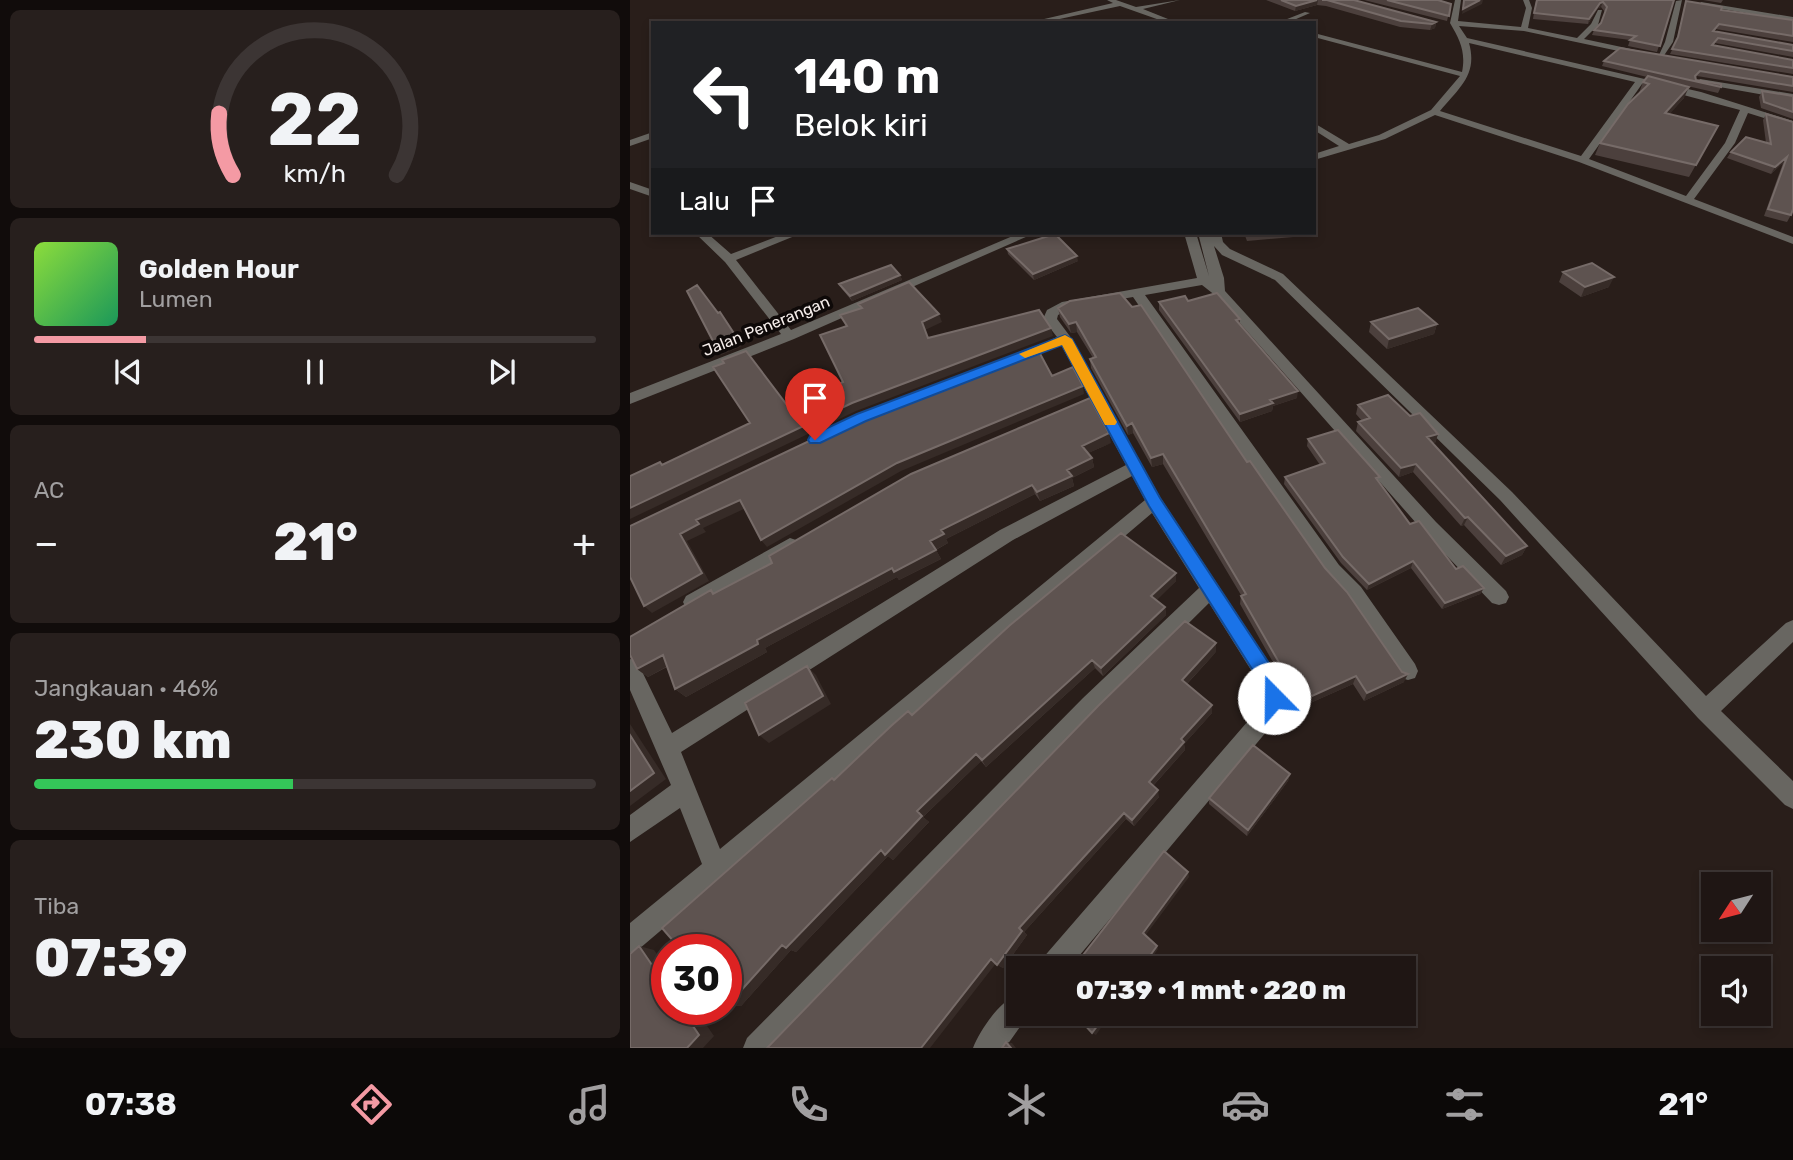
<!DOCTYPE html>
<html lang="id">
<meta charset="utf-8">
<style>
:root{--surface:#1f1614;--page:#271f1d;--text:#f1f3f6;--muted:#a19fa0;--line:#3c3534;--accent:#f49aa4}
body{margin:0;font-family:Rubik,sans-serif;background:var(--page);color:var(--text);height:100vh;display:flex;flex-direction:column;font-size:26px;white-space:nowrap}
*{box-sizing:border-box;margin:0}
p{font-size:23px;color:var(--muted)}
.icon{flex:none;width:38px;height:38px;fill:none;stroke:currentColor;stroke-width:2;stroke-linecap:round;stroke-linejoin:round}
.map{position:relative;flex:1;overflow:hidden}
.panel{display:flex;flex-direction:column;gap:10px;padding:10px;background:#110c0b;width:630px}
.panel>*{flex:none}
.top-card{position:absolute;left:21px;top:21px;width:665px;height:214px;border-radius:0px;box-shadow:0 4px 10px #0003,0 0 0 2px var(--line);background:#202124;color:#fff;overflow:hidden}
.needle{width:46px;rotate:234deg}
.buttons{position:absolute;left:1071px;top:872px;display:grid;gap:14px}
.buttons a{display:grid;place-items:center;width:70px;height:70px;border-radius:0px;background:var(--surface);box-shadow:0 4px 10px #0003,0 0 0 2px var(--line);font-size:35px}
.speed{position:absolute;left:21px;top:934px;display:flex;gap:14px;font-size:35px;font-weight:700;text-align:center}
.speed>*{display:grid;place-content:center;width:91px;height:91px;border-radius:50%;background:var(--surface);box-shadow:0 4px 10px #0003,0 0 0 2px var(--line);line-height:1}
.speed .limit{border:10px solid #d22;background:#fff;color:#111}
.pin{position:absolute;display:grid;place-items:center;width:60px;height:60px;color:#fff;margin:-72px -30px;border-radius:50% 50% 50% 0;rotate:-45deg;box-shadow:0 0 7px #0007}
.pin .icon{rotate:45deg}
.me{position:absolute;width:77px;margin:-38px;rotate:338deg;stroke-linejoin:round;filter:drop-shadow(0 0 5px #0008)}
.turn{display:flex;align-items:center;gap:24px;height:147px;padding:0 28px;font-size:32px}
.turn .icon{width:91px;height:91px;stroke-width:2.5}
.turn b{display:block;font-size:49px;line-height:60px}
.then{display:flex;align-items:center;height:66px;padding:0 28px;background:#0003;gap:14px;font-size:26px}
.big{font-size:52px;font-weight:800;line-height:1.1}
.panel .widget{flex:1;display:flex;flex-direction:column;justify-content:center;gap:10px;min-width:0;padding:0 24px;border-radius:10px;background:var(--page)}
.panel .dial{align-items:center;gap:0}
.dial svg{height:182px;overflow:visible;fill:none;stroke:var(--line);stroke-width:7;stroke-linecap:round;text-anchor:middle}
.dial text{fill:var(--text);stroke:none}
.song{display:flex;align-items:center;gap:21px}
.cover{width:84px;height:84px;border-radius:10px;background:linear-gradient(135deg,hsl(90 70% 55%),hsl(150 70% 35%))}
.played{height:7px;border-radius:4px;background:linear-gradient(90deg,var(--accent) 20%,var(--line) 20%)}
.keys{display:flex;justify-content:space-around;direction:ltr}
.heat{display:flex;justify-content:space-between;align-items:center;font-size:38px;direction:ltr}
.charge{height:10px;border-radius:5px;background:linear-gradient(90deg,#34c759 46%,var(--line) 0)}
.trip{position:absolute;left:376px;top:956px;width:410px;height:70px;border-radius:0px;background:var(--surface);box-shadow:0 4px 10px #0003,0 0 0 2px var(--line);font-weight:800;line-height:70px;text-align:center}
.tabs{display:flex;height:112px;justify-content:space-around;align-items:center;background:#0c0908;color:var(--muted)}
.tabs .icon{width:49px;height:49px}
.tabs .active{color:var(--accent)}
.tabs b{font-size:32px;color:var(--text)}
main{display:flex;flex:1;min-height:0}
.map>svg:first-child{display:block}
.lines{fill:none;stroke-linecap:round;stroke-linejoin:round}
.minor{fill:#686661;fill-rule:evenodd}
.wall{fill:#4c403d}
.shaded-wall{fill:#362b27}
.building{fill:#5e5350;stroke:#766b68;stroke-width:2}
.route{fill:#1a73e8;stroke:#114b97;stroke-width:2}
.slow{fill:#f59e0b}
.labels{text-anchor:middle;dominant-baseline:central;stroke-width:7;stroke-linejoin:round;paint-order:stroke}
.far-street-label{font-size:16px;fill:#f6eeeb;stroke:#0e0908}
</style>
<main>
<section class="panel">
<div class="widget dial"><svg viewBox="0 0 100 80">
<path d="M14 69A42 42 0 1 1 86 69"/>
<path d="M14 69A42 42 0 0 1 8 42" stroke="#f49aa4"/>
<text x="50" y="56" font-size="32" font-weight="700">22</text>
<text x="50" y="72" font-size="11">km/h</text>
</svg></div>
<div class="widget">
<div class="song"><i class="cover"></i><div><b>Golden Hour</b><p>Lumen</p></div></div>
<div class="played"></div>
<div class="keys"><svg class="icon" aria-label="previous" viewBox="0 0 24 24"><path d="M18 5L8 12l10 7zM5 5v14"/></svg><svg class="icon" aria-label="pause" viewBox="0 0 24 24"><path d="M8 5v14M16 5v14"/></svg><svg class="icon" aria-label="next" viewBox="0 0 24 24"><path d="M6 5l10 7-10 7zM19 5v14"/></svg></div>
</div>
<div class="widget"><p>AC</p>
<div class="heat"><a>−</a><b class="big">21°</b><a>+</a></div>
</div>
<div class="widget"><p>Jangkauan · 46%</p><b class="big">230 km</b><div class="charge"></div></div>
<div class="widget"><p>Tiba</p><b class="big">07:39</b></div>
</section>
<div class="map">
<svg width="1163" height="1048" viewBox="0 0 1163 1048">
<rect width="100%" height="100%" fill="#291e1a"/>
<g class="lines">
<path class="minor" d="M477,0H486L506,7L550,0L513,9L548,23H538L490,6L411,23H397L483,3Z
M825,0H831L828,21L891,27L896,8L893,0H899L902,8L898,28L947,38L961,24L968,10H972L968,25L954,39L1029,55L1035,42L1046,1L1052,0L1043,42L1031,60L894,31L829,26L837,38L1071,92L1163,121V127L1118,113L1105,143L1064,199L1163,237V244L949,162L805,115L755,139L684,160V154L709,146L684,130V123L719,144L749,135L801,110L830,76L684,37V33L832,72C836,52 830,40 820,23ZM839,43L1005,82L951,156L810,111C829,88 848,75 839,43ZM1012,84L1110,110L1095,143L1056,196L959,159Z
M1071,2L1163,17V21L1069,5Z
M675,12L680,13L657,23H647Z
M306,20L311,23H303Z
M1070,79L1163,94V100L1067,83Z
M23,132V138L0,146V140Z
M0,182L23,190V197L0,189Z
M65,233H77L101,254L156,233H172L106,260L161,330L390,233H405L164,339L0,404V393L151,334L95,262Z
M554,233H566L579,276L568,233H591L593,242L600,249L653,274L882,492L1076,696L1156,623L1163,620V642L1091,711L1163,781V809L1155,805L1068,718L870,500L645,280L592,255L584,246L594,278L595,291L806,522L876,591L879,597L876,603L869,605L862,603L794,532L586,296L572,285L515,295L709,565L731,587L785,664L788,671L785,678L778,680L771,678L717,599L695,575L503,297L441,308L428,315L427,319L442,339L530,497L648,676C656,693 654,703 647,719L439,968H408L412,959L631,706L633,698L631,686L579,603L469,712L147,1048H113L117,1038L453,698L569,588L522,513L9,949L0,953V923L72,864L50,808L0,842V815L41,785L0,690V659L7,661L42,733L370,530L496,465L431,345L386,362L379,358L427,337L413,319L417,310L432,302L567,278ZM502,476L515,500L90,849L51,752L383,540Z
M160,538L166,540L169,545L166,550L70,608L63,610L56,608L53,602L56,596Z
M388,994V1013H400L375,1048H343C350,1030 369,1002 388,994Z"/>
</g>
<path class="wall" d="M636,0H724L806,22L805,28L800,30L770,27L696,6L687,5L665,11Z
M734,0H808L821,4L817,21Z
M906,0H1044L1027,52L998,46L1000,40L962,35L964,30L971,23L975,12L971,7L968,8L958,24L903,19Z
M1073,0H1093L1091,3Z
M1056,1L1091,10L1163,20V42L1086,29L1085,31L1163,45V57L1085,43L1084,45L1163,60V74L1040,54L1046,42Z
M974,61L1163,77V92L1067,76L1066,78V80L1091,87L1088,93L1035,81L1054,98L1039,114L1088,126L1059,177L965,155L970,143L1009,93L1013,82L1017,77L972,66Z
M1132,91L1163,96V119L1131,108L1129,97Z
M1136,114L1163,122L1161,215L1157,222L1134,216L1153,163L1141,174L1097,158L1101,152L1136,143L1133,120Z
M614,233H675V236L617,241Z
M377,249L448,261L404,280L378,254Z
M933,272L979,287L951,297L929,282Z
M270,275L272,280L222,301L212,289L209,284Z
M558,301L610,319V324L667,398L643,406L642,411L610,422L529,310V302Z
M428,308L617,462L774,682L734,701L723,684L669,708L610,604L611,595L533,464L522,467L503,433L498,435L461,368L460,359L463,358L447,332L441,333L430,317Z
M741,322L807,324L804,334L757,349L739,332Z
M728,405L780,416L808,434L805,443H803L897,546L892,555L871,565L834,525L831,526L783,472L769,477L726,431L728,422L732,421L726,414Z
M678,439L749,482L780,524L826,569L854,588L850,594L812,609L781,568L737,590L711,563L654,484L655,477L690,465L677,446Z
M481,443L458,453L462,458L464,467L442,478L444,486L410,501L405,494L316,539L318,543L306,550L311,559L269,580L267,577L185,621L135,648L137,652L56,697L45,689L37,667L18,677L7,669L84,593Z
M546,573V581L526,600L535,607L536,615L473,676L465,668L356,767L351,761L293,817L299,822L263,860L258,856L166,952L161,950L111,1006L98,1005L204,780L282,715Z
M586,652L557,684L582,705V713L554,744L555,750L523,786L529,797L504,826L496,819L394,932L397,935L373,968L366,964L137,1048Z
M660,774L658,781L617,836L579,804V798Z"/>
<path class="shaded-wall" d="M688,0L687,5L665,11L666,6Z
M850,0H853L852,4L832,14L833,9Z
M973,2L971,7L968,8L958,24L959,19L970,3Z
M806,22L805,28L800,30L802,24Z
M1059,87L1054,98L1030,125L1035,113Z
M1157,157L1153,163L1141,174L1145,167Z
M447,256L448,261L404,280L403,274Z
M270,275L272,280L222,301L220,296Z
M984,277L979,287L951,297L955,287Z
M309,314L312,322L295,330L292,322Z
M446,322L447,332L441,333L439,324Z
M807,324L804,334L757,349L759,339Z
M421,328L423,336L226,411L0,519V508L222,403Z
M109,341L112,346L91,355L87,349Z
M453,386L454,394L271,471L137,547L131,540L267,463Z
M668,391L667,398L643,406L642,411L610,422V414L640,400Z
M502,423L503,433L498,435L497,426Z
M479,433L481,443L454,455L452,446Z
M808,434L805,443L794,446L797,437Z
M533,454V464L522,467L521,458Z
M462,458L464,467L442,478L444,486L410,501L407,492L437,470Z
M786,464L783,472L769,477L771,468Z
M402,485L405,494L316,539L318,543L305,550L300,541L311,530Z
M110,500L116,508L73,528L76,532L57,541L79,581L22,613L14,606L50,534L66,520Z
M838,517L834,525L831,526L835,518Z
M897,546L892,555L871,565L876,556Z
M306,550L311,559L269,580L267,577L135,648L137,652L56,697L45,689L127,640L262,568Z
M783,561L781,568L737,590L739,584Z
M546,573V581L522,605L521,596Z
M854,588L850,594L812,609L815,603Z
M535,607L536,615L473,676L471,668Z
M586,643V652L552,689V680Z
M33,655L43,663L18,677L7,669Z
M462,660L465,668L356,767L352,760Z
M177,666L186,675L201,704L139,743L129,735Z
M778,674L774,682L734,701L737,693Z
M726,676L723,684L669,708L671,701Z
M582,705V713L554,744L555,750L520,789L519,782L551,739Z
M0,724L36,779L0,806Z
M346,754L351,761L293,817L287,811Z
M660,774L658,781L617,836L618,830Z
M528,790L529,797L504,826L502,820Z
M494,813L496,819L394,932L389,928Z
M292,816L299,822L263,860L258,856L166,952L161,950L111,1006L98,1005L152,945L251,850Z
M558,872L559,877L515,936L513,933Z
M392,931L397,935L373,968L367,965Z
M9,946L24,950L37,968V987Z
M527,946L528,949L515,968H511Z
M361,959L367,962L300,1048H291Z
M52,1010H66L84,1036L73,1048H57Z
M477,1013H481L466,1035L462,1033Z
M376,1042L382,1043L386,1048H381Z"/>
<path class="building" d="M651,0H687L666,6Z
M692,0H724L806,22L802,24L771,21L697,0Z
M757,0H808L821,4L819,16Z
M834,0H850L833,9Z
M907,0H1044L1030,46L1000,40L1006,36L964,30L971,23L977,7L973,2L970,3L959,19L904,13Z
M1056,1L1092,7L1091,10L1163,20V36L1089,24L1083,31L1163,45V51L1088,38L1082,45L1163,60V68L1042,49L1048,37Z
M990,48L1163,77V86L1070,71L1065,76L1066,80L1091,84V87L974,61Z
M1018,76L1059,87L1035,113L1088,126L1066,165L970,143L998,104L1019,84L1013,82Z
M1132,91L1163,96V112L1134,102Z
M1136,114L1163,122V209L1161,215L1138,209L1157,157L1145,167L1101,152L1116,137L1141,144Z
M425,234L447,256L403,274L377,249Z
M962,263L984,277L955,287L933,272Z
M261,265L270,275L220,296L209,284Z
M279,282L309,314L292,322L298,338L409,310L421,328L222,403L0,508V476L30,462L32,465L120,423L83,367L94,363L92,360L116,351L157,405L179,397L213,382L190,335L217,326L210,315L232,308L228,304Z
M67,285L88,313L90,312L109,341L87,349L57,291Z
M490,293L502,307L511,305L617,462L620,461L695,568L717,592L772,672L778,674L737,693L726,676L671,701L611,596L616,594L533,454L521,458L502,423L497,426L460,359L466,357L446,322L439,324L428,308L440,301Z
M587,293L610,319L606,320L668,391L640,400L643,403L610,414L529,302L555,296L558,301Z
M788,308L807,324L759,339L741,322Z
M407,348L422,376L443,367L453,386L267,463L131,540L110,500L66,520L69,524L50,534L72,573L14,606L0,577V526L234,415Z
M758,395L780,416L790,413L808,434L797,437L897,546L876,556L838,517L835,518L786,464L771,468L728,422L740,418L728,405Z
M460,398L479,433L452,446L462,458L437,470L442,476L407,492L402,485L311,530L314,534L300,541L306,550L264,572L262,568L178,613L127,640L128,644L45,689L33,655L7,669L0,655V637L81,590L83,594L142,563L139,556L281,474Z
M708,430L750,477L746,478L780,524L789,521L826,569L833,566L854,588L815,603L783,561L739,584L713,557L655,477L695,463L678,439Z
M491,533L546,573L521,596L535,607L471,668L462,660L352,760L346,754L287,811L292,816L255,855L251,850L156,948L152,945L98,1005L96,1002V950H51L32,928L202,778L204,780L261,726L278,711L282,715L379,626Z
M555,621L586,643L552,680L582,705L551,739L554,742L519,782L528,790L502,820L494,813L389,928L392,931L367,965L361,959L291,1048H137L468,706Z
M177,666L193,696L129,735L115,703Z
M0,735L24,773L0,791Z
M623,745L660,774L618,830L579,798Z
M534,851L558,872L513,933L527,946L511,968H443Z
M9,946L37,987V1010H52L69,1035L57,1048H0V954Z
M444,1013H477L462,1033Z
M376,1042L381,1048H372Z"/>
<path class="route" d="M435,335L442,339L530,498L648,677L653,698L651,704L644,707L637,704L632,685L519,506L432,345L236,421L190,443H180L178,440L180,436L227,414Z"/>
<path class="slow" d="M435,335L442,339L487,422L485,425H475L432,345L395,358L389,354Z"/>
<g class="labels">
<g class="far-street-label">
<text transform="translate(136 326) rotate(-22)">Jalan Penerangan</text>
</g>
</g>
</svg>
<div class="buttons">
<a><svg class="needle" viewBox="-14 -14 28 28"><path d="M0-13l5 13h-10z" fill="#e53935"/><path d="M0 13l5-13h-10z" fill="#a19fa0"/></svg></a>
<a><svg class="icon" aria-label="sound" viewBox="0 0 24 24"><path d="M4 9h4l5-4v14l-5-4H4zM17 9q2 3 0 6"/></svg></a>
</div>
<div class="speed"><div class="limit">30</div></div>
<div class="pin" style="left:185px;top:440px;background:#d93025"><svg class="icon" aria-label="arrive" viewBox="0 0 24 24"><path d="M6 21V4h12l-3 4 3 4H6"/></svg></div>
<svg class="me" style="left:644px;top:698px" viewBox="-20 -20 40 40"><circle r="19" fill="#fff"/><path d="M0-13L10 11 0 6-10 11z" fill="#1a73e8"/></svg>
<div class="trip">07:39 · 1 mnt · 220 m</div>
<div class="top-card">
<div class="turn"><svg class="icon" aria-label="left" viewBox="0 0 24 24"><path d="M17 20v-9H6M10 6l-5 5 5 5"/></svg><div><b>140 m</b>Belok kiri</div></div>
<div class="then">Lalu<svg class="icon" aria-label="arrive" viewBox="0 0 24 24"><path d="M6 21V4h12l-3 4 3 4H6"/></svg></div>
</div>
</div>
</main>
<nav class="tabs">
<b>07:38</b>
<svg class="icon active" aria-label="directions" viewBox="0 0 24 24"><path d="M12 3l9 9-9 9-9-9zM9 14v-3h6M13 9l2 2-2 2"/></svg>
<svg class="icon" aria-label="music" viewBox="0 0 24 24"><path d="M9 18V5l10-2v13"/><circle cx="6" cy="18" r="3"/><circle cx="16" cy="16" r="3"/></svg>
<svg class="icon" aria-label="phone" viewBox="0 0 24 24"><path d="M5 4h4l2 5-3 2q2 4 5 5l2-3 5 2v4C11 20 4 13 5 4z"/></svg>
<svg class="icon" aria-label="climate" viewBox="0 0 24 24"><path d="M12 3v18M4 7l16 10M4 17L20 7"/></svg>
<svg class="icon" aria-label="car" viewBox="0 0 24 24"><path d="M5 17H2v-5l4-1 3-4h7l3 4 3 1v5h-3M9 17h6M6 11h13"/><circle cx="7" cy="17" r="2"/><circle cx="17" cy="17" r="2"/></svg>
<svg class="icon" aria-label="filters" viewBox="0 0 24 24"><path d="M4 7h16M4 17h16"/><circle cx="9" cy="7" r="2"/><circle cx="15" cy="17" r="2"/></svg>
<b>21°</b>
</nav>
